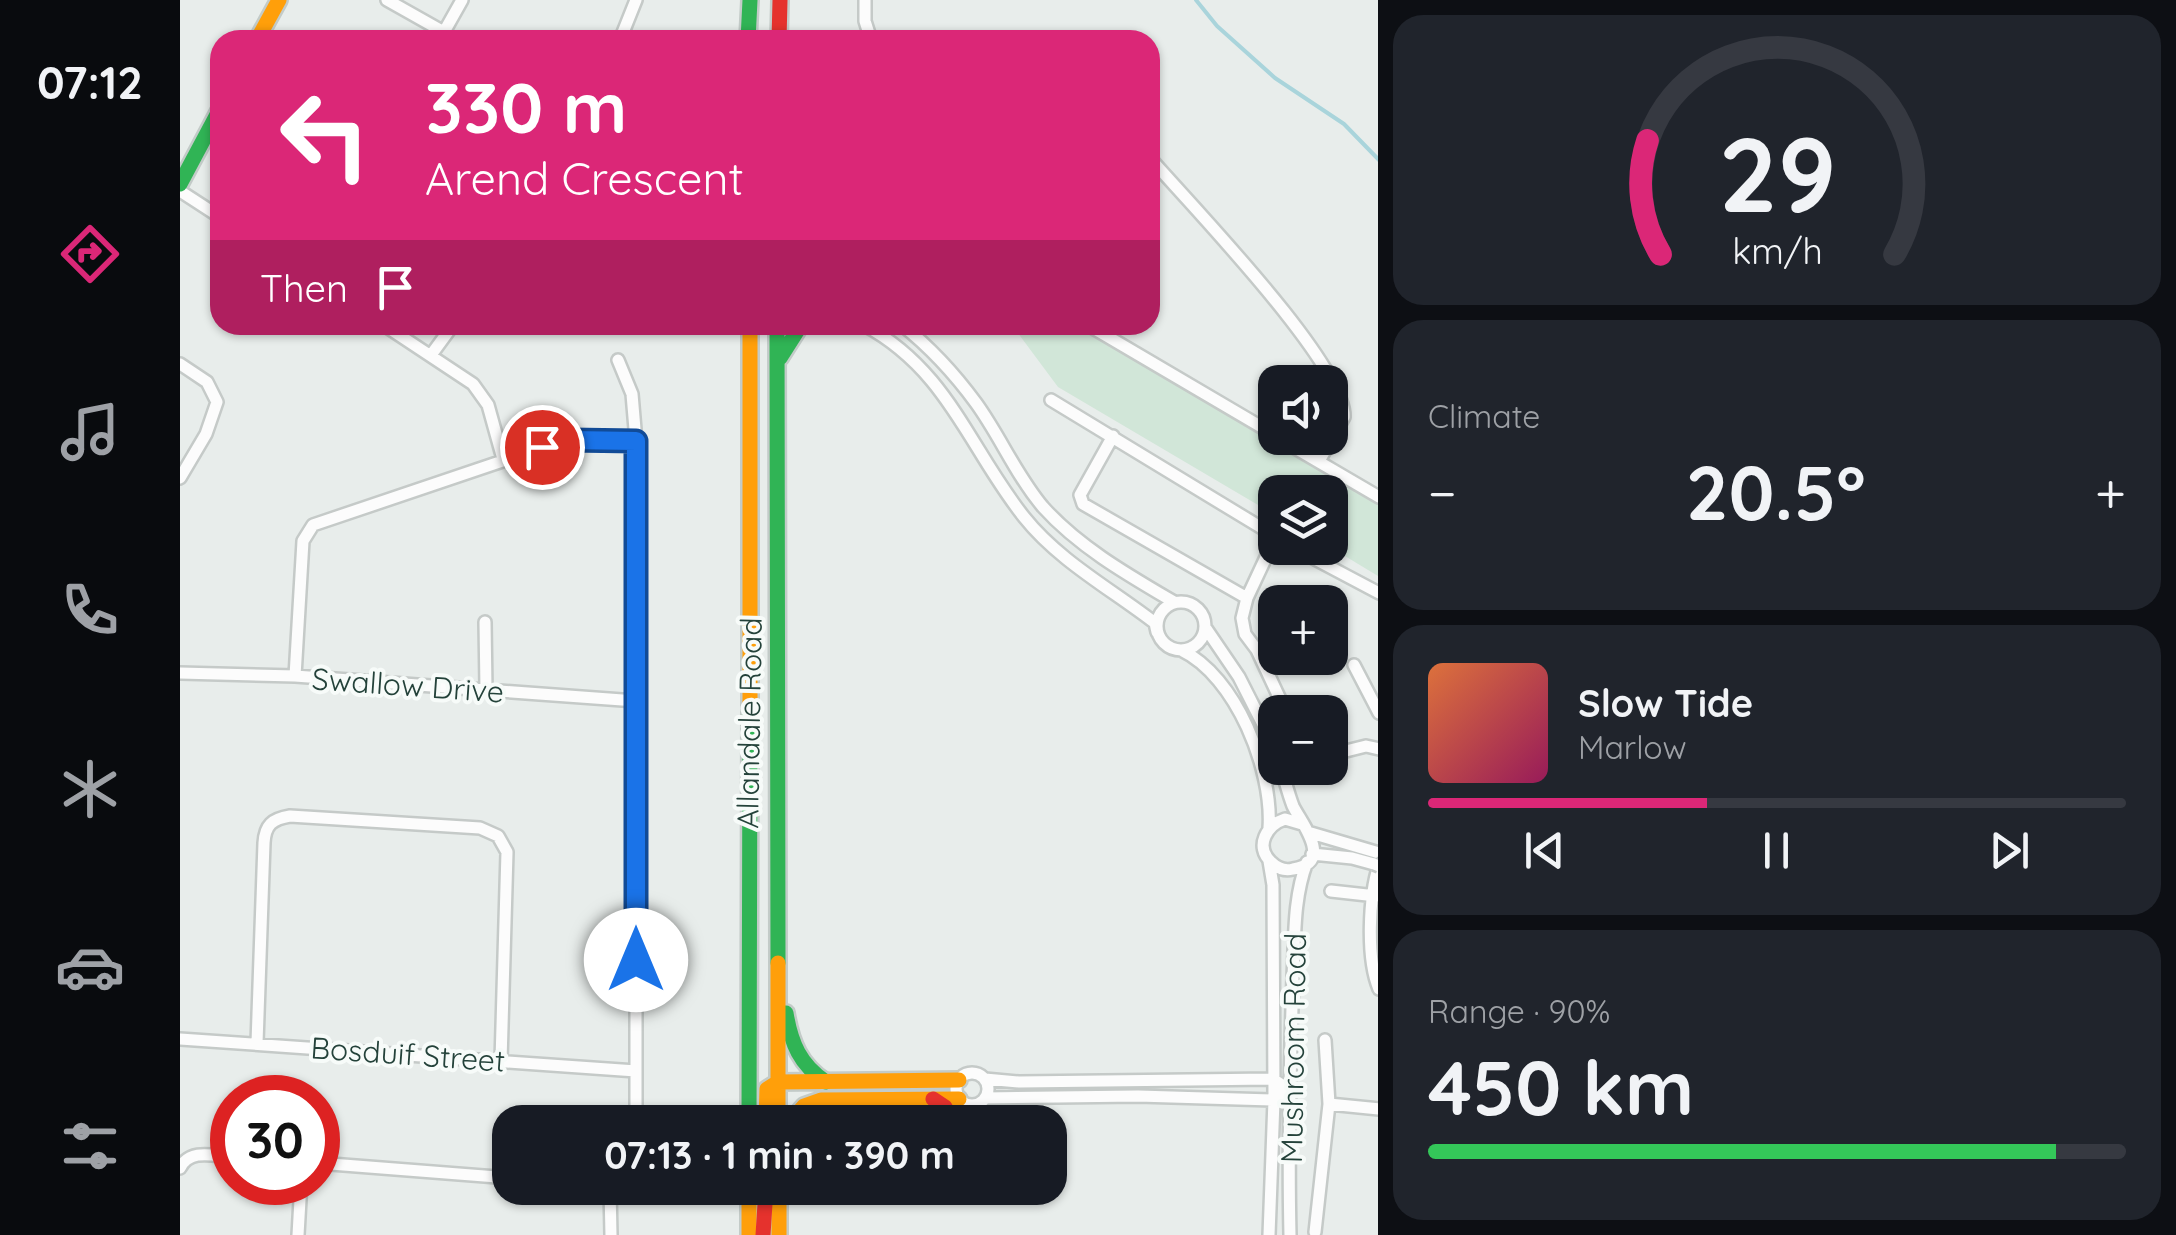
<!DOCTYPE html>
<meta charset="utf-8">
<style>
:root{--surface:#171b24;--page:#20242c;--text:#f1f3f6;--muted:#9ea1a6;--line:#363941;--accent:#db2777}
body{margin:0;font-family:Quicksand,sans-serif;background:var(--page);color:var(--text);height:100vh;display:flex;flex-direction:column;font-size:38px;white-space:nowrap}
*{box-sizing:border-box;margin:0}
p{font-size:32px;color:var(--muted)}
.icon{flex:none;width:55px;height:55px;fill:none;stroke:currentColor;stroke-width:2;stroke-linecap:round;stroke-linejoin:round}
.map{position:relative;flex:1;overflow:hidden}
.drawer{display:flex;flex-direction:column;gap:15px;padding:15px;background:#0d0f14;width:798px}
.drawer>*{flex:none}
.guide{position:absolute;left:30px;top:30px;width:950px;height:305px;border-radius:30px;box-shadow:0 2px 8px #0004;background:#db2777;color:#fff;overflow:hidden}
.tools{position:absolute;left:1078px;top:365px;display:grid;gap:20px}
.tools a{display:grid;place-items:center;width:90px;height:90px;border-radius:20px;background:var(--surface);box-shadow:0 2px 8px #0004;font-size:50px}
.speed{position:absolute;left:30px;top:1075px;display:flex;gap:20px;font-size:50px;font-weight:700;text-align:center}
.speed>*{display:grid;place-content:center;width:130px;height:130px;border-radius:50%;background:var(--surface);box-shadow:0 2px 8px #0004;line-height:1}
.speed .limit{border:15px solid #d22;background:#fff;color:#111}
.pin{position:absolute;display:grid;place-items:center;width:85px;height:85px;color:#fff;margin:-42px;border:5px solid #fff;border-radius:50%;box-shadow:0 2px 10px #0007}
.me{position:absolute;width:110px;margin:-55px;rotate:0deg;stroke-linejoin:round;filter:drop-shadow(0 0 8px #0008)}
.turn{display:flex;align-items:center;gap:35px;height:210px;padding:0 50px;font-size:45px}
.turn .icon{width:130px;height:130px;stroke-width:2.5}
.turn b{display:block;font-size:70px;line-height:85px}
.then{display:flex;align-items:center;height:95px;padding:0 50px;background:#0003;gap:20px;font-size:38px}
.big{font-size:75px;font-weight:800;line-height:1.1}
.drawer .card{flex:1;display:flex;flex-direction:column;justify-content:center;gap:15px;min-width:0;padding:0 35px;border-radius:30px;background:var(--page)}
.drawer .dial{align-items:center;gap:0}
.dial svg{height:260px;overflow:visible;fill:none;stroke:var(--line);stroke-width:7;stroke-linecap:round;text-anchor:middle}
.dial text{fill:var(--text);stroke:none}
.song{display:flex;align-items:center;gap:30px}
.cover{width:120px;height:120px;border-radius:15px;background:linear-gradient(135deg,hsl(20 70% 55%),hsl(330 70% 35%))}
.played{height:10px;border-radius:5px;background:linear-gradient(90deg,var(--accent) 40%,var(--line) 40%)}
.keys{display:flex;justify-content:space-around;direction:ltr}
.heat{display:flex;justify-content:space-between;align-items:center;font-size:55px;direction:ltr}
.charge{height:15px;border-radius:8px;background:linear-gradient(90deg,#34c759 90%,var(--line) 0)}
.trip{position:absolute;left:312px;top:1105px;width:575px;height:100px;border-radius:30px;background:var(--surface);box-shadow:0 2px 8px #0004;font-weight:800;line-height:100px;text-align:center}
main{display:flex;flex:1;min-height:0}
.tab-bar{display:flex;flex-direction:column;width:180px;justify-content:space-around;align-items:center;background:#090b0e;color:var(--muted)}
.tab-bar .icon{width:70px;height:70px}
.tab-bar .active{color:var(--accent)}
.tab-bar b{font-size:45px;color:var(--text)}
.map>svg:first-child{display:block}
.green{fill:#d1e6d8}
.lines{fill:none;stroke-linecap:round;stroke-linejoin:round}
.stream{stroke:#a9d4db;stroke-width:4}
.street-casing{stroke:#c5cac8;stroke-width:16}
.fast-casing{stroke:#c3cbc8;stroke-width:20}
.slow-casing{stroke:#c3cbc8;stroke-width:20}
.jam-casing{stroke:#c3cbc8;stroke-width:20}
.street{stroke:#fcfcfc;stroke-width:11}
.fast{stroke:#30b455;stroke-width:15}
.slow{stroke:#ff9f0a;stroke-width:15}
.jam{stroke:#e5322d;stroke-width:15}
.street-bridge-casing{stroke:#c5cac8;stroke-width:16;stroke-linecap:butt}
.street-bridge{stroke:#fcfcfc;stroke-width:11}
.route-casing{stroke:#114b97;stroke-width:25}
.route{stroke:#1a73e8;stroke-width:18}
.labels{text-anchor:middle;dominant-baseline:central;stroke-width:8;stroke-linejoin:round;paint-order:stroke}
.street-label{font-size:30px;fill:#24423a;stroke:#f7fbf9}
</style>
<main>
<nav class="tab-bar">
<b>07:12</b>
<svg class="icon active" aria-label="directions" viewBox="0 0 24 24"><path d="M12 3l9 9-9 9-9-9zM9 14v-3h6M13 9l2 2-2 2"/></svg>
<svg class="icon" aria-label="music" viewBox="0 0 24 24"><path d="M9 18V5l10-2v13"/><circle cx="6" cy="18" r="3"/><circle cx="16" cy="16" r="3"/></svg>
<svg class="icon" aria-label="phone" viewBox="0 0 24 24"><path d="M5 4h4l2 5-3 2q2 4 5 5l2-3 5 2v4C11 20 4 13 5 4z"/></svg>
<svg class="icon" aria-label="climate" viewBox="0 0 24 24"><path d="M12 3v18M4 7l16 10M4 17L20 7"/></svg>
<svg class="icon" aria-label="car" viewBox="0 0 24 24"><path d="M5 17H2v-5l4-1 3-4h7l3 4 3 1v5h-3M9 17h6M6 11h13"/><circle cx="7" cy="17" r="2"/><circle cx="17" cy="17" r="2"/></svg>
<svg class="icon" aria-label="filters" viewBox="0 0 24 24"><path d="M4 7h16M4 17h16"/><circle cx="9" cy="7" r="2"/><circle cx="15" cy="17" r="2"/></svg>
</nav>
<div class="map">
<svg width="1199" height="1235" viewBox="0 0 1199 1235">
<rect width="100%" height="100%" fill="#e8edeb"/>
<path class="green" d="M832,325H908L1198,497V576L1150,547V492H1095V515L878,387Z"/>
<g class="lines">
<path class="stream" d="M1016,0L1037,26L1095,78L1164,124L1199,160"/>
<g class="street-casing">
<path id="street" d="M207,0L278,40
M685,0V21L691,40
M264,32L282,0
M440,40L456,0
M970,158C1009,203 1167,366 1164,417L1139,461
M0,191L40,217
M204,325L293,384L308,405L323,459
M684,325C768,370 789,448 844,517C879,561 931,589 975,623L977,632
M722,325C751,348 774,373 796,403C820,436 836,475 863,507C899,547 948,575 994,602
M908,325L1095,435
M251,355L273,325
M438,360L452,394L456,441V1122
M0,364L27,382L37,402L26,434L0,478
M871,400L1095,536
M933,436L900,495L903,504L1067,598L1062,618L1065,634L1077,650L1106,712
M1098,438L1199,497
M1114,548L1199,593
M1067,598L1095,538
M977 626a24 24 0 1 1 48 0a24 24 0 1 1-48 0Z
M305,622L306,689
M1025,627L1059,677L1095,748
M1001,650C1056,676 1093,770 1089,828
M1174,665L1199,713
M0,673L115,676L456,701
M115,676L123,541L133,525L376,443L456,441
M1150,755L1186,746L1199,749
M1101,768C1105,780 1108,793 1113,806C1121,823 1155,862 1113,869C1105,871 1097,868 1091,862C1074,846 1087,825 1105,819L1122,824
M1131,833L1199,853
M1132,854L1172,858L1194,864
M1199,865C1189,896 1186,958 1199,989
M1151,891L1196,896
M0,1039L456,1071
M77,1043L84,843C85,825 92,819 110,816L300,828L318,836L327,852L321,1061
M776 1089a16 16 0 1 1 32 0a16 16 0 1 1-32 0Z
M805,1098L958,1096L1094,1100L1110,1090L1093,1079L839,1082L805,1079
M1149,1104L1199,1109
M138,1163L330,1178
M0,1168C10,1148 34,1156 52,1157
M430,1188L431,1235
M1135,1232L1149,1104L1145,1040
M118,1235L121,1182
M1089,1235L1094,1100L1093,885L1089,861
M1110,1235C1108,1149 1110,1063 1113,977C1115,939 1113,898 1127,862"/>
</g>
<g class="fast-casing">
<path id="fast" d="M568,40L570,0
M0,184L40,109
M597,325L598,963
M600,358L621,325
M606,1013C611,1043 620,1065 646,1082
M569,1122L570,707"/>
</g>
<g class="slow-casing">
<path id="slow" d="M77,40L99,0
M570,707V325
M598,963V1122
M586,1122L587,1089L598,1082L779,1080
M610,1122L624,1106L641,1100L779,1099
M569,1188V1235
M599,1188V1235"/>
</g>
<g class="jam-casing">
<path id="jam" d="M599,40L600,0
M753,1099L765,1107L774,1122
M583,1235L586,1188"/>
</g>
<use href="#street" class="street"/>
<use href="#fast" class="fast"/>
<use href="#slow" class="slow"/>
<use href="#jam" class="jam"/>
<g class="street-bridge-casing">
<path id="street-bridge" d="M1194,864L1199,866"/>
</g>
<use href="#street-bridge" class="street-bridge"/>
</g>
<g class="lines">
<g class="route-casing">
<path id="route" d="M362,447L390,440L456,441V960"/>
</g>
<use href="#route" class="route"/>
</g>
<g class="labels">
<g class="street-label">
<text transform="translate(228 685) rotate(4)">Swallow Drive</text>
<text transform="translate(569 723) rotate(-89)">Allandale Road</text>
<text transform="translate(1113 1048) rotate(-89)">Mushroom Road</text>
<text transform="translate(228 1054) rotate(4)">Bosduif Street</text>
</g>
</g>
</svg>
<div class="tools">
<a><svg class="icon" aria-label="sound" viewBox="0 0 24 24"><path d="M4 9h4l5-4v14l-5-4H4zM17 9q2 3 0 6"/></svg></a>
<a><svg class="icon" aria-label="layers" viewBox="0 0 24 24"><path d="M12 4l9 5-9 5-9-5zM3 14l9 5 9-5"/></svg></a>
<a>+</a>
<a>−</a>
</div>
<div class="speed"><div class="limit">30</div></div>
<div class="pin" style="left:362px;top:447px;background:#d93025"><svg class="icon" aria-label="arrive" viewBox="0 0 24 24"><path d="M6 21V4h12l-3 4 3 4H6"/></svg></div>
<svg class="me" style="left:456px;top:960px" viewBox="-20 -20 40 40"><circle r="19" fill="#fff"/><path d="M0-13L10 11 0 6-10 11z" fill="#1a73e8"/></svg>
<div class="trip">07:13 · 1 min · 390 m</div>
<div class="guide">
<div class="turn"><svg class="icon" aria-label="left" viewBox="0 0 24 24"><path d="M17 20v-9H6M10 6l-5 5 5 5"/></svg><div><b>330 m</b>Arend Crescent</div></div>
<div class="then">Then<svg class="icon" aria-label="arrive" viewBox="0 0 24 24"><path d="M6 21V4h12l-3 4 3 4H6"/></svg></div>
</div>
</div>
<section class="drawer">
<div class="card dial"><svg viewBox="0 0 100 80">
<path d="M14 69A42 42 0 1 1 86 69"/>
<path d="M14 69A42 42 0 0 1 10 34" stroke="#db2777"/>
<text x="50" y="56" font-size="32" font-weight="700">29</text>
<text x="50" y="72" font-size="11">km/h</text>
</svg></div>
<div class="card"><p>Climate</p>
<div class="heat"><a>−</a><b class="big">20.5°</b><a>+</a></div>
</div>
<div class="card">
<div class="song"><i class="cover"></i><div><b>Slow Tide</b><p>Marlow</p></div></div>
<div class="played"></div>
<div class="keys"><svg class="icon" aria-label="previous" viewBox="0 0 24 24"><path d="M18 5L8 12l10 7zM5 5v14"/></svg><svg class="icon" aria-label="pause" viewBox="0 0 24 24"><path d="M8 5v14M16 5v14"/></svg><svg class="icon" aria-label="next" viewBox="0 0 24 24"><path d="M6 5l10 7-10 7zM19 5v14"/></svg></div>
</div>
<div class="card"><p>Range · 90%</p><b class="big">450 km</b><div class="charge"></div></div>
</section>
</main>
